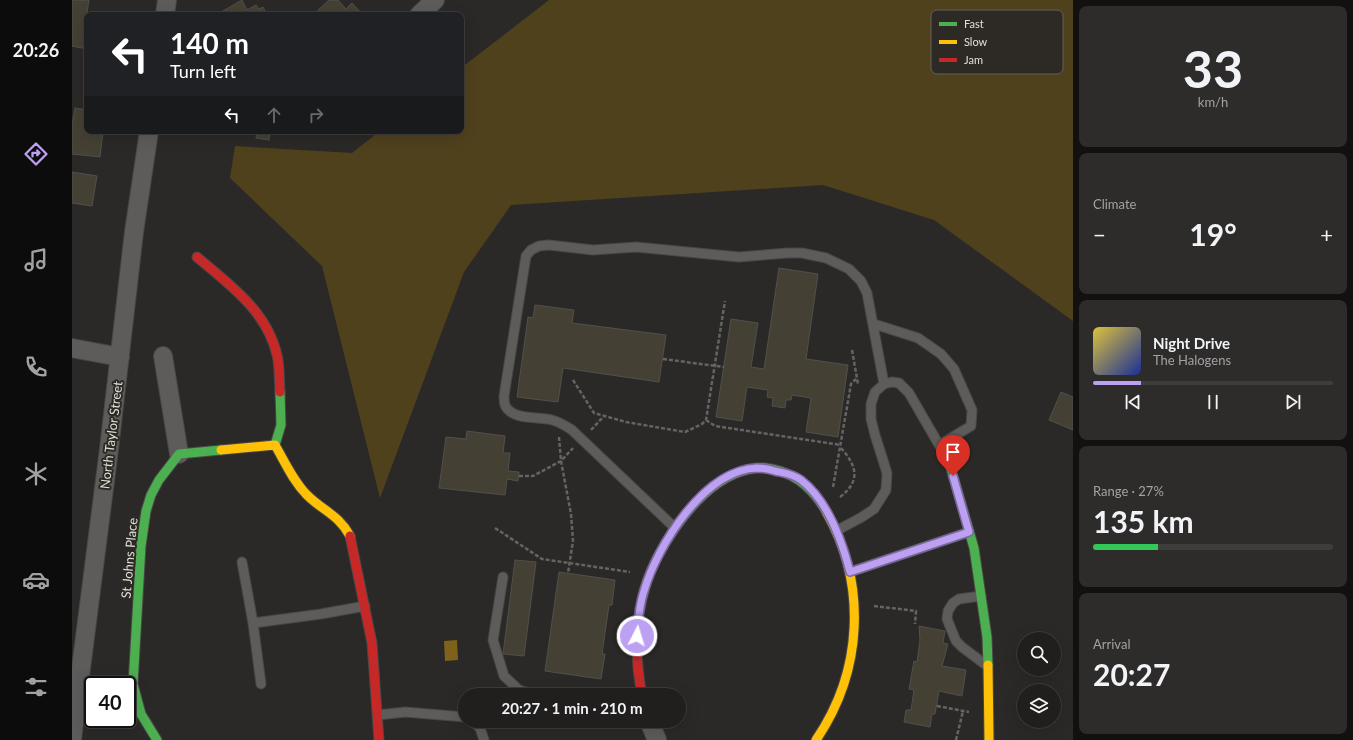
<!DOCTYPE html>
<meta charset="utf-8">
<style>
:root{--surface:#201f1d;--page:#2d2c2a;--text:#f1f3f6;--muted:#a2a2a4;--line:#3d3d3b;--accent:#bca0f2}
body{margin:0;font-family:Lato,sans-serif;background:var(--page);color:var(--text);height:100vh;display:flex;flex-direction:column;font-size:15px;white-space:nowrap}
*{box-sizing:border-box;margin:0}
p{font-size:13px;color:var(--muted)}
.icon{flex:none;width:22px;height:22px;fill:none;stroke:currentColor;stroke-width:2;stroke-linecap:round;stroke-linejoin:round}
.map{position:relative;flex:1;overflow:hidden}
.side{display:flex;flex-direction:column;gap:6px;padding:6px;background:#121110;width:280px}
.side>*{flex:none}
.banner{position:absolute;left:12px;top:12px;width:380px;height:122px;border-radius:8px;box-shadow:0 4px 16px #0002,0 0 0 1px var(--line);background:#202124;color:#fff;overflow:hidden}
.fabs{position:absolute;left:945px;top:632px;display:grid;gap:8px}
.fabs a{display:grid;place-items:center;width:44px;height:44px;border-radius:50%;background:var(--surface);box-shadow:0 4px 16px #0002,0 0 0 1px var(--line);font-size:20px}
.speed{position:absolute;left:12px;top:676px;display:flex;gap:8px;font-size:20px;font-weight:700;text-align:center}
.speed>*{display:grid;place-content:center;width:52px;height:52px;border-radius:50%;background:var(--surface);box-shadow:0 4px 16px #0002,0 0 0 1px var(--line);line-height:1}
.speed .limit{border:2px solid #111;border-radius:6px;background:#fff;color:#111}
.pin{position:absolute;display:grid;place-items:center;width:34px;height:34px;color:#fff;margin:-41px -17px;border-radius:50% 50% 50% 0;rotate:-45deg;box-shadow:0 0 4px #0007}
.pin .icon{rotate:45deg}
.me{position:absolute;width:44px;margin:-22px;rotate:5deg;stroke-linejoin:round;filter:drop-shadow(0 0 3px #0008)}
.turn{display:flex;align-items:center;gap:14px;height:84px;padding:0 20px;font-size:18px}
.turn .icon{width:52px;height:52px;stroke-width:2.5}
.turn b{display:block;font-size:28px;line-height:34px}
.lanes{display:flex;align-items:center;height:38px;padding:0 20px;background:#0003;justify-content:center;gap:20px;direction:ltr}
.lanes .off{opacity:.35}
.big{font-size:30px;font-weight:700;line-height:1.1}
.side .card{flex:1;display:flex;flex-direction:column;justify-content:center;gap:6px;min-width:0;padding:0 14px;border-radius:8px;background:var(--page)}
.side .dial{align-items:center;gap:0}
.dial b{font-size:52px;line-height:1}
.song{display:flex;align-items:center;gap:12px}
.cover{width:48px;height:48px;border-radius:6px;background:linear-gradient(135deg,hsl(50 70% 55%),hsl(230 70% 35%))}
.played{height:4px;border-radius:2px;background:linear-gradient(90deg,var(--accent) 20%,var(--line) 20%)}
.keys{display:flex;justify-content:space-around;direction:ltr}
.heat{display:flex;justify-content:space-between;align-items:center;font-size:22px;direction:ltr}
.charge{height:6px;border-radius:3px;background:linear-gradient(90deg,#34c759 27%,var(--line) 0)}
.trip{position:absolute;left:386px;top:688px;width:228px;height:40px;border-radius:20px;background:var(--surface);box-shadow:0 4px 16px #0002,0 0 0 1px var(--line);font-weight:700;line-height:40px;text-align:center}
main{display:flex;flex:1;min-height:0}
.tab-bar{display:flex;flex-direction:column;width:72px;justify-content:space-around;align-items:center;background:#0d0c0c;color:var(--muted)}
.tab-bar .icon{width:28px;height:28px}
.tab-bar .current{color:var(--accent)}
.tab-bar b{font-size:18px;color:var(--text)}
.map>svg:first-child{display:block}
.green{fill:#50411d}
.water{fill:#7e621b}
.building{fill:#444034;stroke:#51504d}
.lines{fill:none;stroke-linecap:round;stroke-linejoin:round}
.lane-casing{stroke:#494744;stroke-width:11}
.street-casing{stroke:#494744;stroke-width:20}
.fast-casing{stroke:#494744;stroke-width:11}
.slow-casing{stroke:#494744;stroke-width:11}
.jam-casing{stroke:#494744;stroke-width:11}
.path{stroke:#656462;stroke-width:2.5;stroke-dasharray:4 2;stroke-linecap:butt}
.lane{stroke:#5d5c5a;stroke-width:9}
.street{stroke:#5d5c5a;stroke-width:18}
.fast{stroke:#4caf50;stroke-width:9}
.slow{stroke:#ffc107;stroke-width:9}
.jam{stroke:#c62828;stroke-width:9}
.route-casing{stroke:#7a689d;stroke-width:10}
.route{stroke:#bca0f2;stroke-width:7}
.labels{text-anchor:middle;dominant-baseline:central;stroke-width:4;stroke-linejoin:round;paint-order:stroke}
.street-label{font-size:13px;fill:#e0dfdb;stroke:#2d2a25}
.key{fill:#2d2a25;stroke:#63605c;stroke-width:1}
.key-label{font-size:11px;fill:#e0dfdb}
</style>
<main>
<nav class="tab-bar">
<b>20:26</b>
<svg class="icon current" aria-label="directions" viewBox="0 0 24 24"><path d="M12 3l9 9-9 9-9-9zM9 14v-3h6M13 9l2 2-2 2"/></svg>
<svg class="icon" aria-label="music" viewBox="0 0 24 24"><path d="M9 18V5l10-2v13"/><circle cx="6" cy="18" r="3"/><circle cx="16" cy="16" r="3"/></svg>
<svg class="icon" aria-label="phone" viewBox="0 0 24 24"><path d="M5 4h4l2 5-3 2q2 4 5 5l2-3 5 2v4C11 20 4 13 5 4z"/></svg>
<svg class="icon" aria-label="climate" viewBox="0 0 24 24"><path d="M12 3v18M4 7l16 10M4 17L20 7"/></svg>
<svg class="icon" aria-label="car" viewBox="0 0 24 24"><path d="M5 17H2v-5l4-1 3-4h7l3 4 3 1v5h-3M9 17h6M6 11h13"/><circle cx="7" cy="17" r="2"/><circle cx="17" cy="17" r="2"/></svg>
<svg class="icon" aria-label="filters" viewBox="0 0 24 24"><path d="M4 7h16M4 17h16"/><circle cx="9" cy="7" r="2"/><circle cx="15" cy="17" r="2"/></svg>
</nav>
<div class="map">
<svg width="1001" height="740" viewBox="0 0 1001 740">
<rect width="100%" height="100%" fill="#2b2927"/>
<path class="green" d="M477,0H1001V321L862,220L751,185L439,205L392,272L308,498L250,266L158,178L163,146L280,153L308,131H389V68Z"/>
<path class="water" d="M385,640L386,660L373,661L372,641Z"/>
<path class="building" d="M0,0H17L14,19H15V49L0,46Z
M170,0L175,10L184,5L187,9L191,7L195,15H144Z
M257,0H266L274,9L280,3L291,15H241Z
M3,108L15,110V131H31L28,157L0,154V120H1Z
M168,131H198L197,140L184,138L185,133Z
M0,172L25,176L20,206L0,203Z
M707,268L746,274L734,359L776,365L766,437L734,432L739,398L720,395L719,400H714L713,408L700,406L701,398L695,397L696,390L675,387L670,421L644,417L659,319L686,323L679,367L692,369Z
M463,305L502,310L500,323L594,335L587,382L491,368L486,402L445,397L456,317L461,318Z
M989,392L1001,397V430L977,420Z
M395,431L433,436L431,453H438L436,471L447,472L446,481L435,479L433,495L367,488L374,437L394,439Z
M443,560L464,562L452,656L431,654Z
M487,572L543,580L540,605H537L530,654H533L529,679L473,671Z
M847,626L873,631L871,643L876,644L870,666L894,670L890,696L867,691L863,714H860L858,727L832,722L834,710H839L842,690L837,689L842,661L845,662L848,640Z"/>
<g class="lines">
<g class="lane-casing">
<path id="lane" d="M802,324L846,338L869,354L882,369L900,410L899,426L867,445
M603,528L500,430C494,426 488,422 480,420C466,416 440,421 433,405C432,402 432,398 432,396L454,256L459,250L467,246L477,245L521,250L564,247L667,257L715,253H730L754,258L777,269L789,281L795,293L812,384
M764,531L790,517L802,509L814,490L815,473L803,435L799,419V404L803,392L812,384L820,382L827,383L837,393L877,462
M170,562L181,623L189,684
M778,572L897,532
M431,577L421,640L432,676L447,690L464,695
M909,596L887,599L881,603L876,611L875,619L884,641L890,647L914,665
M181,623L249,614L293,606
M306,715L333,712L393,717
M401,721L408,728L412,740"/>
</g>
<g class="street-casing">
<path id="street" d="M93,15L95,0
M347,15L363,0
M0,348L48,357
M91,356L107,454
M577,721L585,740
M0,739L37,449L62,232L77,131"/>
</g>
<g class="fast-casing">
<path id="fast" d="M203,445L209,425L208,392
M877,462L902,548L915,637L916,665
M585,558C604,522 639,473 684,468C692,467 700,469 708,471C730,478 744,493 755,513
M85,740L69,714L61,684L69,546L74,511L79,495L87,480L107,454L149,450"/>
</g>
<g class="slow-casing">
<path id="slow" d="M149,450L203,445C213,462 221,481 235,495C251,511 267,515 278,536
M916,665L917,740
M744,740C791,671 795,585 755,513"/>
</g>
<g class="jam-casing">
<path id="jam" d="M125,257C157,284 195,311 205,355C208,367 207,380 208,392
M278,536L300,643L307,740
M570,695C561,649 563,601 585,558"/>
</g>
<path class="path" d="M780,350L786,384
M591,359L652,367
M501,380L522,413L554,422L613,432L630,424L634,420L653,301
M634,420L643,426L769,445
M519,430L532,416
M487,437L489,461L499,514L501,541L496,573
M447,476H461L489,461L501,448
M761,487L779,384L784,379
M768,497C789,481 785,466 769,448
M423,528L470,559L558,572
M802,606L844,611L843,624
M865,706L897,712
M884,740L891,711"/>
<use href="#lane" class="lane"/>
<use href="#street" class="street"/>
<use href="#fast" class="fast"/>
<use href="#slow" class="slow"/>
<use href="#jam" class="jam"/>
</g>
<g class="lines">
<g class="route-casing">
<path id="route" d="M565,636C566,621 567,606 572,591C585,546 632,470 685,468C691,468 697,469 703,471C712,473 721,474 729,480C755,500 770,541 778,572L897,532L881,476"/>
</g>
<use href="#route" class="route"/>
</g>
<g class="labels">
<g class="street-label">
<text transform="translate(39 435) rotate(-83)">North Taylor Street</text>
<text transform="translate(57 558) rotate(-85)">St Johns Place</text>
</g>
</g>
<rect x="859" y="10" width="132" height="64" rx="6" class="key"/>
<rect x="867" y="22" width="18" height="4" fill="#4caf50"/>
<rect x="867" y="40" width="18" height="4" fill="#ffc107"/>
<rect x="867" y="58" width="18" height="4" fill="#c62828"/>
<g class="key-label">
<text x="892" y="28">Fast</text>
<text x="892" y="46">Slow</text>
<text x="892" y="64">Jam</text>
</g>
</svg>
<div class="fabs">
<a><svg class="icon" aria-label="search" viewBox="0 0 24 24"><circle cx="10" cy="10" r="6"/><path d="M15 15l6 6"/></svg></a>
<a><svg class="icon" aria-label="layers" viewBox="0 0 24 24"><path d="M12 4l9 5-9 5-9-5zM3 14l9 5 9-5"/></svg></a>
</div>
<div class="speed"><div class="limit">40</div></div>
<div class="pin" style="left:881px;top:476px;background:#d93025"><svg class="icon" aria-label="arrive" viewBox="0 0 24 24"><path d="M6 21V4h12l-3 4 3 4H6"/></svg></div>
<svg class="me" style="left:565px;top:636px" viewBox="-20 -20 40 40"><circle r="17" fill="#bca0f2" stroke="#fff" stroke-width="3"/><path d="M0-11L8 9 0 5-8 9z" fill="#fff"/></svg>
<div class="trip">20:27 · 1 min · 210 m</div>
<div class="banner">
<div class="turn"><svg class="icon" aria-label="left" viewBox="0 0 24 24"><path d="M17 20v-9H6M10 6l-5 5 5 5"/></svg><div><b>140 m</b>Turn left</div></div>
<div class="lanes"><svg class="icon" aria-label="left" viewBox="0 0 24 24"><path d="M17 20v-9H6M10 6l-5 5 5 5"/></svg><svg class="icon off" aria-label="ahead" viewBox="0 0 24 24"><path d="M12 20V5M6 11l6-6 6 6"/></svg><svg class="icon off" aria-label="right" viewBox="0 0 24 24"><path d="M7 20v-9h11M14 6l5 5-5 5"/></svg></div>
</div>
</div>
<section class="side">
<div class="card dial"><b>33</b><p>km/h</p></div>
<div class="card"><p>Climate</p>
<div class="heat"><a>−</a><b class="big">19°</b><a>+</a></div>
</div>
<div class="card">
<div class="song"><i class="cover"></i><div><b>Night Drive</b><p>The Halogens</p></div></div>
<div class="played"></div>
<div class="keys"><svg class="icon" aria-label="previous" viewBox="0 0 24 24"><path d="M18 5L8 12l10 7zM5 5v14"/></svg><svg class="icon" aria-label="pause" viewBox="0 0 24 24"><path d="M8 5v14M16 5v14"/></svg><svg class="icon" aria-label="next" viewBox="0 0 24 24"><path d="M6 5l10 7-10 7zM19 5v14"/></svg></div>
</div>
<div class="card"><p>Range · 27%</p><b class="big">135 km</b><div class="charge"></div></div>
<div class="card"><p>Arrival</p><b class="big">20:27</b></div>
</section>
</main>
